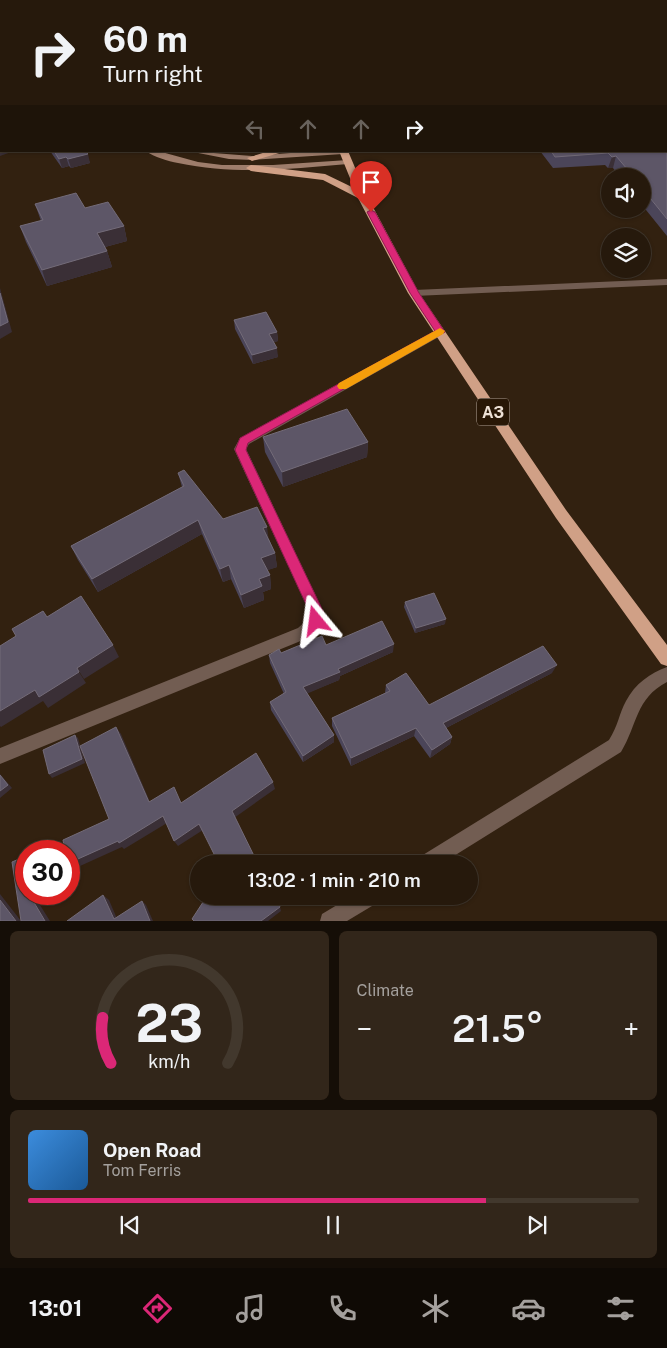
<!DOCTYPE html>
<meta charset="utf-8">
<style>
:root{--surface:#26190c;--page:#32261a;--text:#f1f3f6;--muted:#a4a09d;--line:#42382d;--accent:#db2777}
body{margin:0;font-family:"Public Sans",sans-serif;background:var(--page);color:var(--text);height:100vh;display:flex;flex-direction:column;font-size:19px;white-space:nowrap}
*{box-sizing:border-box;margin:0}
p{font-size:16px;color:var(--muted)}
.icon{flex:none;width:28px;height:28px;fill:none;stroke:currentColor;stroke-width:2;stroke-linecap:round;stroke-linejoin:round}
.map{position:relative;height:921px;overflow:hidden}
.panel{display:flex;flex-direction:column;gap:10px;padding:10px;background:#150e07;flex:1}
.panel>*{flex:none}
.hud{position:absolute;left:0px;top:0px;width:668px;height:152px;box-shadow:0 1px 4px #0004,0 0 0 1px var(--line);background:#26190c;color:var(--text);overflow:hidden}
.buttons{position:absolute;left:601px;top:168px;display:grid;gap:10px}
.buttons a{display:grid;place-items:center;width:50px;height:50px;border-radius:50%;background:var(--surface);box-shadow:0 1px 4px #0004,0 0 0 1px var(--line);font-size:25px}
.speed{position:absolute;left:15px;top:840px;display:flex;gap:10px;font-size:25px;font-weight:700;text-align:center}
.speed>*{display:grid;place-content:center;width:65px;height:65px;border-radius:50%;background:var(--surface);box-shadow:0 1px 4px #0004,0 0 0 1px var(--line);line-height:1}
.speed .limit{border:8px solid #d22;background:#fff;color:#111}
.pin{position:absolute;display:grid;place-items:center;width:42px;height:42px;color:#fff;margin:-51px -21px;border-radius:50% 50% 50% 0;rotate:-45deg;box-shadow:0 0 5px #0007}
.pin .icon{rotate:45deg}
.me{position:absolute;width:55px;margin:-28px;rotate:344deg;stroke-linejoin:round;filter:drop-shadow(0 0 4px #0008)}
.turn{display:flex;align-items:center;gap:18px;height:105px;padding:0 20px;font-size:22px}
.turn .icon{width:65px;height:65px;stroke-width:2.5}
.turn b{display:block;font-size:35px;line-height:42px}
.lanes{display:flex;align-items:center;height:48px;padding:0 20px;background:#0003;justify-content:center;gap:25px;direction:ltr}
.lanes .off{opacity:.35}
.big{font-size:38px;font-weight:600;line-height:1.1}
.panel .widget{flex:1;display:flex;flex-direction:column;justify-content:center;gap:8px;min-width:0;padding:0 18px;border-radius:8px;background:var(--page)}
.panel .dial{align-items:center;gap:0}
.dial svg{height:130px;overflow:visible;fill:none;stroke:var(--line);stroke-width:7;stroke-linecap:round;text-anchor:middle}
.dial text{fill:var(--text);stroke:none}
.song{display:flex;align-items:center;gap:15px}
.cover{width:60px;height:60px;border-radius:8px;background:linear-gradient(135deg,hsl(210 70% 55%),hsl(210 70% 35%))}
.played{height:5px;border-radius:2px;background:linear-gradient(90deg,var(--accent) 75%,var(--line) 75%)}
.keys{display:flex;justify-content:space-around;direction:ltr}
.heat{display:flex;justify-content:space-between;align-items:center;font-size:28px;direction:ltr}
.panel .tiles{flex:1;display:grid;gap:10px;grid-template-columns:1fr 1fr}
.widget:last-child{grid-column:span 2}
.trip{position:absolute;left:190px;top:855px;width:288px;height:50px;border-radius:25px;background:var(--surface);box-shadow:0 1px 4px #0004,0 0 0 1px var(--line);font-weight:600;line-height:50px;text-align:center}
.tabs{display:flex;height:80px;justify-content:space-around;align-items:center;background:#0f0a05;color:var(--muted)}
.tabs .icon{width:35px;height:35px}
.tabs .selected{color:var(--accent)}
.tabs b{font-size:22px;color:var(--text)}
.map>svg:first-child{display:block}
.lines{fill:none;stroke-linecap:round;stroke-linejoin:round}
.minor{fill:#725d52;fill-rule:evenodd}
.secondary{fill:#9e7d6b;fill-rule:evenodd}
.trunk{fill:#d0a086;fill-rule:evenodd}
.wall{fill:#4b4559}
.shaded-wall{fill:#3a2f36}
.building{fill:#5d5667;stroke:#736b78}
.route{fill:#db2777;stroke:#8e194d}
.slow{fill:#f59e0b}
.labels{text-anchor:middle;dominant-baseline:central;stroke-width:5;stroke-linejoin:round;paint-order:stroke}
.shield{fill:#281706;stroke:#b2a498;stroke-width:1}
.shield-label{font-size:16px;font-weight:bold;fill:#ede1d6}
</style>
<div class="map">
<svg width="667" height="921" viewBox="0 0 667 921">
<rect width="100%" height="100%" fill="#322110"/>
<g class="lines">
<path class="minor" d="M666,94H667V98H666Z
M667,279V285L414,296L409,293L414,290Z
M440,328L444,330L445,332L444,334L249,444L246,449L324,613C323,624 317,631 308,638L0,764V748L298,628L307,620L310,613L234,449L240,438Z
M667,667V682C635,699 638,724 621,752L441,864H415L418,858L609,740C618,726 619,714 626,701C635,684 650,673 667,667Z
M352,896H379L377,903L347,921H320L322,914Z"/>
<path class="secondary" d="M8,0H14L15,1H9Z
M23,0H29L30,1H24Z
M146,151H158L198,162L222,165H273L348,160L352,162L348,164C291,169 235,175 178,163C168,161 154,157 146,151Z
M188,151L252,156L317,151L347,152L343,154L252,160L229,159Z"/>
<path class="trunk" d="M306,0H312V1H306Z
M269,151H286L252,161L247,158Z
M339,151H348L367,196L419,293L566,510L667,645V666L661,664L556,518L408,293L358,198L323,180L251,171L246,168L251,165L325,174L354,188Z"/>
</g>
<path class="wall" d="M57,0H212V1H59Z
M666,105H667V236L642,205V176H619L613,168H608L605,165L553,168L540,151H666Z
M50,151H85L90,163L71,168L69,166L62,168Z
M35,204L85,208L124,226L127,241L105,247L107,251L112,267L47,286L26,242L20,226L41,221Z
M234,320L277,332L278,341L274,342L278,357L253,364L235,329Z
M263,437L368,442L367,457L283,487L265,452Z
M178,473L223,519L269,539L275,553L277,567L267,570L270,575L271,589L263,592L264,600L244,608L231,579L223,582L202,534L98,592L78,560L71,546L182,487Z
M405,602L445,624L415,633L404,607Z
M326,645L393,652L340,676L339,680L307,693L334,735V742L303,762L271,710L270,702L284,694L270,663L269,655Z
M552,673L446,728L452,737L450,744L430,758L414,736L351,766L332,726V718L385,693L386,685L429,705Z"/>
<path class="shaded-wall" d="M1,145V151H14L0,156V146Z
M88,154L90,163L71,168L68,159Z
M616,156L613,168H608L612,157Z
M66,157L69,166L62,168L59,159Z
M124,226L127,241L101,248L97,233Z
M107,251L112,267L47,286L42,270Z
M0,288L12,332L0,339Z
M277,332L278,341L270,343L269,334Z
M277,348L278,357L253,364L252,355Z
M368,442L367,457L283,487L282,472Z
M198,520L202,534L98,592L92,579Z
M267,527L269,541L263,528Z
M275,553L277,567L263,572L261,558Z
M229,565L231,579L223,582L220,569Z
M270,575L271,589L263,592L264,600L244,608L241,595L259,579Z
M446,619L445,624L415,633L416,628Z
M394,644L393,652L340,676L339,680L304,695L303,687L338,669Z
M113,645L119,657L84,679L77,668Z
M557,665L552,673L440,731L443,723Z
M79,672L86,683L48,708L43,701L1,727L0,726V711L35,690Z
M116,727L121,734L153,809L149,802Z
M416,728L414,736L351,766V758Z
M75,735L78,738L85,763L52,778L49,774Z
M334,735V742L303,762V756Z
M452,737L450,744L430,758L432,750Z
M0,774L12,788L0,798Z
M273,782L275,789L234,818L232,811Z
M163,816L167,823L124,849L122,847L69,871V861Z
M199,824L203,830L178,846L174,841Z
M26,882V890L22,884Z
M0,894L21,921H16L0,900Z
M29,894H33L50,921H45Z
M103,895L109,900L118,921L114,919Z
M142,901L146,905L153,921H150Z
M280,907L281,911L268,921H261Z"/>
<path class="building" d="M72,0H211V1H75Z
M543,0H588L590,1H536Z
M0,65L1,66V145L0,146Z
M666,105H667V125L666,124Z
M666,126H667V219L642,188V176H633L616,156L612,157L608,153L555,157L551,151H666Z
M54,151H85L88,154L68,159L66,157L59,159Z
M76,193L85,208L108,202L124,226L97,233L107,251L42,270L20,226L43,220L35,204Z
M0,293L8,322L0,326Z
M266,312L277,332L269,334L277,348L252,355L234,320Z
M347,409L368,442L282,472L263,437Z
M184,470L223,519L257,507L267,527L263,528L275,553L261,558L270,575L259,579L262,586L241,595L229,565L220,569L198,520L92,579L71,546L184,486L178,473Z
M434,593L446,619L416,628L405,602Z
M81,596L113,645L77,668L79,672L39,697L35,690L0,711V646L16,636L12,629L43,611L47,617Z
M382,621L394,644L338,669L340,672L303,687L334,735L303,756L270,702L286,692L269,655L279,649L281,653L322,636L326,645Z
M543,646L557,665L443,723L452,737L432,750L416,728L351,758L332,718L390,691L386,685L406,673L429,705Z
M116,727L149,802L174,787L181,803L256,753L273,782L232,811L258,864H219L199,824L174,841L163,816L119,843L118,841L69,863V851H65L63,840L109,819L80,746Z
M75,735L82,759L49,774L43,750Z
M0,775L8,785L0,791Z
M53,844L59,851H37Z
M26,856V882L22,884L26,890V894H29L45,921H21L12,862Z
M103,895L114,919L142,901L150,921H67Z
M207,896H275L280,907L261,921H194L192,919Z
M0,900L16,921H0Z"/>
<path class="route" d="M371,210L375,212L419,293L445,332L248,443L246,450L324,613L321,625L316,627L312,625L310,613L235,450L240,438L435,331L410,293L367,212Z"/>
<path class="slow" d="M440,328L445,331L443,334L346,389H339L337,386L339,383Z"/>
<g class="labels">
<rect class="shield" x="477" y="398.5" width="32" height="27" rx="4"/>
<g class="shield-label">
<text x="493" y="412">A3</text>
</g>
</g>
</svg>
<div class="buttons">
<a><svg class="icon" aria-label="sound" viewBox="0 0 24 24"><path d="M4 9h4l5-4v14l-5-4H4zM17 9q2 3 0 6"/></svg></a>
<a><svg class="icon" aria-label="layers" viewBox="0 0 24 24"><path d="M12 4l9 5-9 5-9-5zM3 14l9 5 9-5"/></svg></a>
</div>
<div class="speed"><div class="limit">30</div></div>
<div class="pin" style="left:371px;top:212px;background:#d93025"><svg class="icon" aria-label="arrive" viewBox="0 0 24 24"><path d="M6 21V4h12l-3 4 3 4H6"/></svg></div>
<svg class="me" style="left:316px;top:621px" viewBox="-20 -20 40 40"><path d="M0-17L14 15 0 8-14 15z" fill="#db2777" stroke="#fff" stroke-width="4"/></svg>
<div class="trip">13:02 · 1 min · 210 m</div>
<div class="hud">
<div class="turn"><svg class="icon" aria-label="right" viewBox="0 0 24 24"><path d="M7 20v-9h11M14 6l5 5-5 5"/></svg><div><b>60 m</b>Turn right</div></div>
<div class="lanes"><svg class="icon off" aria-label="left" viewBox="0 0 24 24"><path d="M17 20v-9H6M10 6l-5 5 5 5"/></svg><svg class="icon off" aria-label="ahead" viewBox="0 0 24 24"><path d="M12 20V5M6 11l6-6 6 6"/></svg><svg class="icon off" aria-label="ahead" viewBox="0 0 24 24"><path d="M12 20V5M6 11l6-6 6 6"/></svg><svg class="icon" aria-label="right" viewBox="0 0 24 24"><path d="M7 20v-9h11M14 6l5 5-5 5"/></svg></div>
</div>
</div>
<section class="panel">
<div class="tiles">
<div class="widget dial"><svg viewBox="0 0 100 80">
<path d="M14 69A42 42 0 1 1 86 69"/>
<path d="M14 69A42 42 0 0 1 9 41" stroke="#db2777"/>
<text x="50" y="56" font-size="32" font-weight="700">23</text>
<text x="50" y="72" font-size="11">km/h</text>
</svg></div>
<div class="widget"><p>Climate</p>
<div class="heat"><a>−</a><b class="big">21.5°</b><a>+</a></div>
</div>
<div class="widget">
<div class="song"><i class="cover"></i><div><b>Open Road</b><p>Tom Ferris</p></div></div>
<div class="played"></div>
<div class="keys"><svg class="icon" aria-label="previous" viewBox="0 0 24 24"><path d="M18 5L8 12l10 7zM5 5v14"/></svg><svg class="icon" aria-label="pause" viewBox="0 0 24 24"><path d="M8 5v14M16 5v14"/></svg><svg class="icon" aria-label="next" viewBox="0 0 24 24"><path d="M6 5l10 7-10 7zM19 5v14"/></svg></div>
</div>
</div>
</section>
<nav class="tabs">
<b>13:01</b>
<svg class="icon selected" aria-label="directions" viewBox="0 0 24 24"><path d="M12 3l9 9-9 9-9-9zM9 14v-3h6M13 9l2 2-2 2"/></svg>
<svg class="icon" aria-label="music" viewBox="0 0 24 24"><path d="M9 18V5l10-2v13"/><circle cx="6" cy="18" r="3"/><circle cx="16" cy="16" r="3"/></svg>
<svg class="icon" aria-label="phone" viewBox="0 0 24 24"><path d="M5 4h4l2 5-3 2q2 4 5 5l2-3 5 2v4C11 20 4 13 5 4z"/></svg>
<svg class="icon" aria-label="climate" viewBox="0 0 24 24"><path d="M12 3v18M4 7l16 10M4 17L20 7"/></svg>
<svg class="icon" aria-label="car" viewBox="0 0 24 24"><path d="M5 17H2v-5l4-1 3-4h7l3 4 3 1v5h-3M9 17h6M6 11h13"/><circle cx="7" cy="17" r="2"/><circle cx="17" cy="17" r="2"/></svg>
<svg class="icon" aria-label="filters" viewBox="0 0 24 24"><path d="M4 7h16M4 17h16"/><circle cx="9" cy="7" r="2"/><circle cx="15" cy="17" r="2"/></svg>
</nav>
